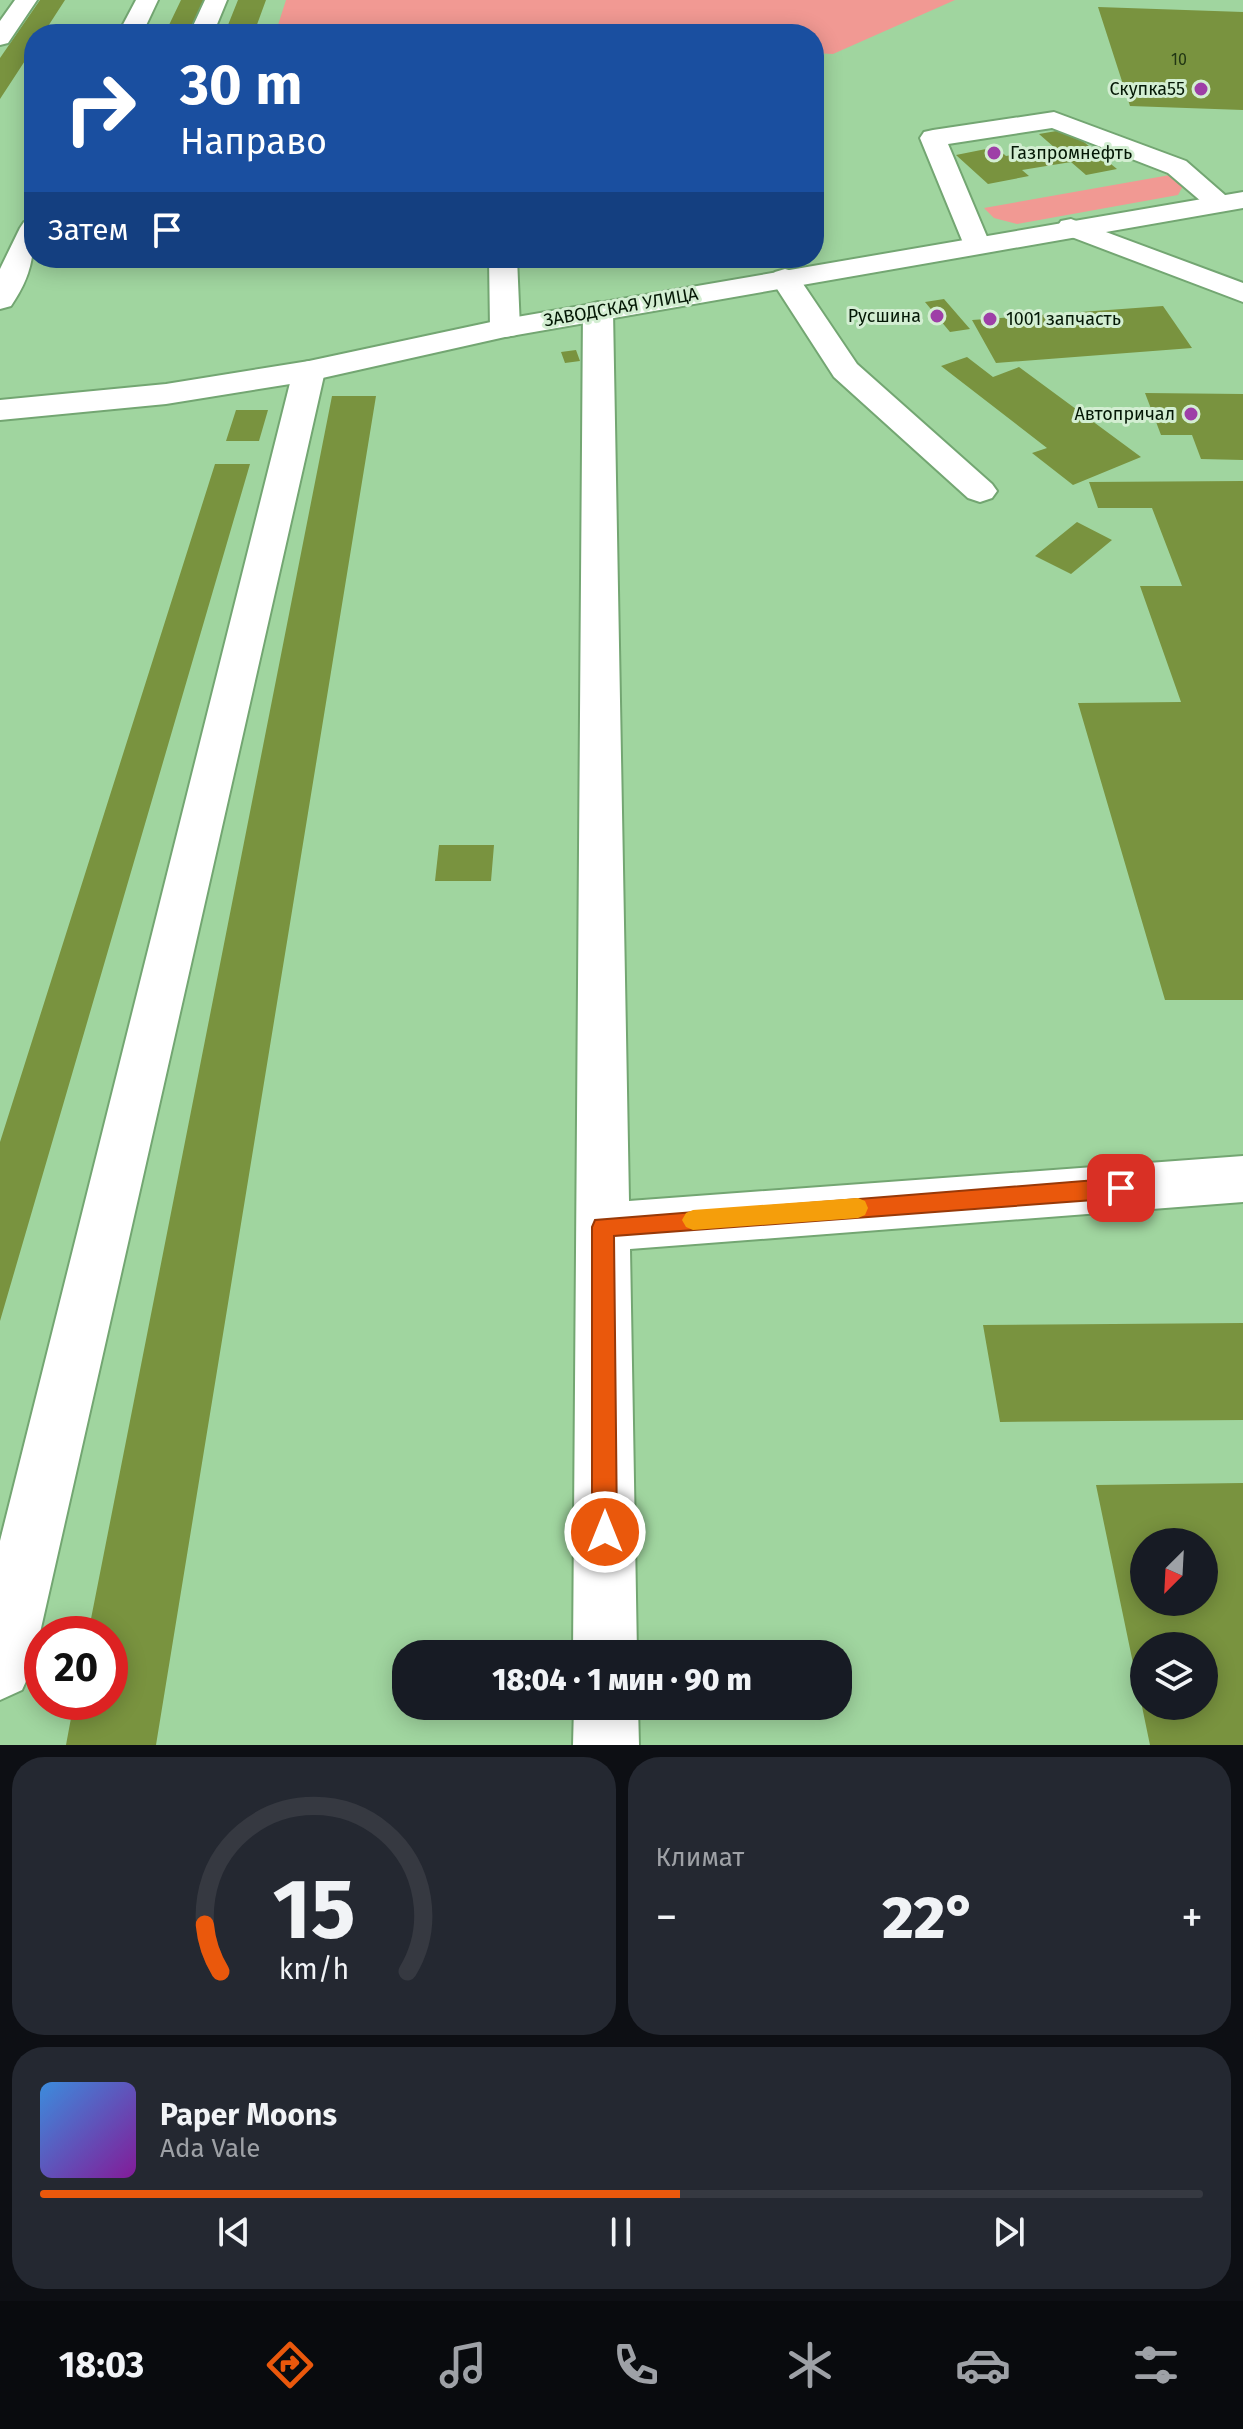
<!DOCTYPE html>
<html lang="ru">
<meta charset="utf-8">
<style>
:root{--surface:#171b24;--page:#242831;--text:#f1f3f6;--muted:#9ea1a6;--line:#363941;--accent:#ea580c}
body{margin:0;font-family:"Fira Sans",sans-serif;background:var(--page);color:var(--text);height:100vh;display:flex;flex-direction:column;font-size:30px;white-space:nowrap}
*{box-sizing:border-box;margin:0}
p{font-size:26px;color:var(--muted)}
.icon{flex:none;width:44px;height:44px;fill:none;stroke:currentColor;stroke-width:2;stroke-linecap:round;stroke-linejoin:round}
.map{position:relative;height:1745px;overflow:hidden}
.side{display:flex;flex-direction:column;gap:12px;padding:12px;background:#0d0f14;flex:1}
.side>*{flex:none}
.guide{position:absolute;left:24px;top:24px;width:800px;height:244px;border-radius:32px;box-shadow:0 4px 20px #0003;background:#1a4fa0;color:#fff;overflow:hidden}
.needle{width:52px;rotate:204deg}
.buttons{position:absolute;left:1130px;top:1528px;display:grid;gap:16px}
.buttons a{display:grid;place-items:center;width:88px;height:88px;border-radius:50%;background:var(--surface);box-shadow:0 4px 20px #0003;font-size:40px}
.speed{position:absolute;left:24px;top:1616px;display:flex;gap:16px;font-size:40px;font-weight:700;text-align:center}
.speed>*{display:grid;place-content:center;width:104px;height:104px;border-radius:50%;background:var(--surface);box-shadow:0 4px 20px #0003;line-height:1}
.speed .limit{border:12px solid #d22;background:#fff;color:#111}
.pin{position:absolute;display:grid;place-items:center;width:68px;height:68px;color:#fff;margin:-34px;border-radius:16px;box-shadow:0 4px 12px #0006}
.me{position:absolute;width:88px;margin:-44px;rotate:0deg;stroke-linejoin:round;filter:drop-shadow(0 0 6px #0008)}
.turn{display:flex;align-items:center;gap:28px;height:168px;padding:0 24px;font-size:36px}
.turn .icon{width:104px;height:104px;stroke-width:2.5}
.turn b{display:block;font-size:56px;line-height:68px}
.then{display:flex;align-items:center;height:76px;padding:0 24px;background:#0003;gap:16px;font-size:30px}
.big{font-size:60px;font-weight:800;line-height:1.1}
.side .card{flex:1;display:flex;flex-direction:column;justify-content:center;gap:12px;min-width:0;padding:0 28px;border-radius:32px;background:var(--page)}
.side .dial{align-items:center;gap:0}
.dial svg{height:208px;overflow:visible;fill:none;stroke:var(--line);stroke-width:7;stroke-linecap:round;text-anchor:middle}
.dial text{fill:var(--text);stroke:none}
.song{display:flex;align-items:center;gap:24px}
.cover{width:96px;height:96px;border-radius:12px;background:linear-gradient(135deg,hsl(210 70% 55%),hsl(290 70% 35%))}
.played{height:8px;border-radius:4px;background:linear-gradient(90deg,var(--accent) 55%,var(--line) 55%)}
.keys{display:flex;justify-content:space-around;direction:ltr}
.heat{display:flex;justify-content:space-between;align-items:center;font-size:44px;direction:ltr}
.side .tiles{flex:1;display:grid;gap:12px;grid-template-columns:1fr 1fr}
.card:last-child{grid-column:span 2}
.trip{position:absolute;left:392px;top:1640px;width:460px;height:80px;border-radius:32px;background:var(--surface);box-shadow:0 4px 20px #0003;font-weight:800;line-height:80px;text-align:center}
.tabs{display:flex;height:128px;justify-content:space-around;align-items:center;background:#090b0e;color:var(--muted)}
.tabs .icon{width:56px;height:56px}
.tabs .active{color:var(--accent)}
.tabs b{font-size:36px;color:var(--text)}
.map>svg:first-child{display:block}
.green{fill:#f19993}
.building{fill:#79933f;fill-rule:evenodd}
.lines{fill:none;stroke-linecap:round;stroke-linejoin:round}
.minor-casing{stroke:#73a672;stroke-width:4}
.major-casing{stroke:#73a672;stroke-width:4}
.minor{fill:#fff;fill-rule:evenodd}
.major{fill:#fff;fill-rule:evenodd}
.route{fill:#ea580c;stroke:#983908;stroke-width:2}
.slow{fill:#f59e0b}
.poi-dot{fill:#9e3fa7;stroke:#d3eed2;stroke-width:3}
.labels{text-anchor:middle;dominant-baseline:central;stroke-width:6;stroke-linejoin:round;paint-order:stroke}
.number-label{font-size:16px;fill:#213614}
.far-poi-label{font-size:18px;fill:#041705;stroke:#d3eed2;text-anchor:end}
.far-street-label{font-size:18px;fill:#041705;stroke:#d3eed2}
</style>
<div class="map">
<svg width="1243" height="1745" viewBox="0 0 1243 1745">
<rect width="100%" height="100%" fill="#a0d59f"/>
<path class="green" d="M286,0H955L833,54L814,53V34H445L278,25Z
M1170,175L1183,186L1178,195L1017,224L994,218L984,208Z"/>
<path class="building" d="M40,0H65L43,34H34V47L0,99V58Z
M181,0H205L194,25H169Z
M238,0H266L255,30H226Z
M1098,7L1243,12V110L1130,106Z
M1068,129L1117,169L1086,175L1071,162L1022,170L1029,176L988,184L956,155L996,147L1006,156L1055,148L1039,134Z
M944,299L970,329L950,332L925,302Z
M1163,306L1192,348L996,363L972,320Z
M576,350L580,361L565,363L561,352Z
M967,357L993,377L1019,367L1141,457L1073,485L1032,453L1047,448L941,366Z
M1145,393L1243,394V460L1201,459L1192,435H1161Z
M332,396H376L156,1745H66L74,1702H110V1634H88Z
M236,410H268L259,441H226Z
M215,464H250L0,1321V1142Z
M1243,481V1000H1165L1078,703L1181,702L1140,586H1182L1152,508H1098L1089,482Z
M1077,522L1112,540L1071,574L1035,556Z
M439,845H494L491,881H435Z
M1243,1323V1420L1000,1422L983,1325Z
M1243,1483V1745H1150L1096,1485ZM1144,1542H1204V1602H1144ZM1144,1646H1204V1706H1144Z"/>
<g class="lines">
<g class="minor-casing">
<path id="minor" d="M15,0H37L8,43L0,45V21Z
M205,0H227L213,34L118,33L122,28L130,26H193Z
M1054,112L1186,161L1233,202L1229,208L1219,210L1209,208L1168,173L1052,128L948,144L990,244L986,250L976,253L966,250L920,138L924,132L933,130Z
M1071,219L1243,283V302L1061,233L1057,227L1061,221Z
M489,258H517L520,328L516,335L505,337L494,335L490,328Z
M785,269L795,272L857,364L992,484L997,491L992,498L980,502L968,498L834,377L770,278L775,272Z
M598,302L609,305L613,311L629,1201L1243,1156V1202L630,1249L637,1654H573L583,311L587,305Z
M309,361L320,364L325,371L32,1668L22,1690L0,1700V1541L293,371L298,364Z
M574,1706H638L639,1745H573Z"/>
</g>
<g class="major-casing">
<path id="major" d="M136,0H158L142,34H118Z
M1243,192V208L505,337L309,381L166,404L0,420V400L166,384L309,361L505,319Z
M34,220C34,256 32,275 11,306L0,309V269L20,228L24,222Z"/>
</g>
<use href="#minor" class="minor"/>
<use href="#major" class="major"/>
</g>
<path class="route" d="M1121,1178L1129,1181L1132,1188L1129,1195L1121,1198L614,1236L617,1532L614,1541L605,1544L596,1541L592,1532V1227L595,1220Z"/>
<path class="slow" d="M858,1198L865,1201L868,1208L865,1215L858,1218L693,1230L686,1227L682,1220L686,1213L693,1210Z"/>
<g class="poi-dot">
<circle cx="1201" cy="89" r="8"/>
<circle cx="994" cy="153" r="8"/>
<circle cx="937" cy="316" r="8"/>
<circle cx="990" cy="319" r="8"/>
<circle cx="1191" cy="414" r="8"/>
</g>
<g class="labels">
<g class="number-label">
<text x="1179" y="59">10</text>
</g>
<g class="far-poi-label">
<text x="1185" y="89">Скупка55</text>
<text x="1010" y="153" text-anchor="start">Газпромнефть</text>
<text x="921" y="316">Русшина</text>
<text x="1006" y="319" text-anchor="start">1001 запчасть</text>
<text x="1175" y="414">Автопричал</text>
</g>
<g class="far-street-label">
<text transform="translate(621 307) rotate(-10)">ЗАВОДСКАЯ УЛИЦА</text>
</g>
</g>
</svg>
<div class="buttons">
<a><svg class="needle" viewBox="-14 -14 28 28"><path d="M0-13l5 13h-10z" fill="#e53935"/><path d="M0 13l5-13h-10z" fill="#9ea1a6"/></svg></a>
<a><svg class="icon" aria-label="layers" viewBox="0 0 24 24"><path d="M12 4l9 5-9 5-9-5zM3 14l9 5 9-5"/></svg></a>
</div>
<div class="speed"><div class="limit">20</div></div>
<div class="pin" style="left:1121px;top:1188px;background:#d93025"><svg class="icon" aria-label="arrive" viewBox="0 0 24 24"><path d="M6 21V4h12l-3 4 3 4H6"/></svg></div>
<svg class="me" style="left:605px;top:1532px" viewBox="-20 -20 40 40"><circle r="17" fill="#ea580c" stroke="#fff" stroke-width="3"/><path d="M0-11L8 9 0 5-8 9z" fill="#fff"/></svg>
<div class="trip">18:04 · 1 мин · 90 m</div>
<div class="guide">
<div class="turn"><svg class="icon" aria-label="right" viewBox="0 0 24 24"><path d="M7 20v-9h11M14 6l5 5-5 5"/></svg><div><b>30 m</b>Направо</div></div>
<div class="then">Затем<svg class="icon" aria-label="arrive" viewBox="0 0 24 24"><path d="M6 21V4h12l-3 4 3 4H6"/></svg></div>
</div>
</div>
<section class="side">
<div class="tiles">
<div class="card dial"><svg viewBox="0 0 100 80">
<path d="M14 69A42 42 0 1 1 86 69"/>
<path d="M14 69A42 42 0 0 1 8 51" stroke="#ea580c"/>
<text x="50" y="56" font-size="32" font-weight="700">15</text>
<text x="50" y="72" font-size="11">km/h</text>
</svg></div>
<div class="card"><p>Климат</p>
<div class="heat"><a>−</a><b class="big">22°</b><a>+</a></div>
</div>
<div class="card">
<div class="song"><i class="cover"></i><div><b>Paper Moons</b><p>Ada Vale</p></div></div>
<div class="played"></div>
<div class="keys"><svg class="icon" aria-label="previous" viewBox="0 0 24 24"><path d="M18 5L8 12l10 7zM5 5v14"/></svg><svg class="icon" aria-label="pause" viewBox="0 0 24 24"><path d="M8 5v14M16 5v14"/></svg><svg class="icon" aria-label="next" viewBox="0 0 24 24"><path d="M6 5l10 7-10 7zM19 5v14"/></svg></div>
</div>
</div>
</section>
<nav class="tabs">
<b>18:03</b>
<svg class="icon active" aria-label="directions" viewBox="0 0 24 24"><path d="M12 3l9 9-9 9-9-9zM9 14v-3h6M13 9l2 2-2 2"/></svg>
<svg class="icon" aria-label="music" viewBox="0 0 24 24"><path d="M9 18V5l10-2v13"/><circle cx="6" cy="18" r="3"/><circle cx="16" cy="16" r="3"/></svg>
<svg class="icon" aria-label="phone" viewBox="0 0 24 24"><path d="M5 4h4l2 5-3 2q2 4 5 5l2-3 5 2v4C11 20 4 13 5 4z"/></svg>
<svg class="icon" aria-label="climate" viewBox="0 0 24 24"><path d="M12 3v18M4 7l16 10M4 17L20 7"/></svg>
<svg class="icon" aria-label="car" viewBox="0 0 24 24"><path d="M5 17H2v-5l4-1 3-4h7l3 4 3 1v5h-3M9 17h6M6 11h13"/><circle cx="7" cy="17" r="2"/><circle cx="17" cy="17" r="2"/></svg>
<svg class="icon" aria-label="filters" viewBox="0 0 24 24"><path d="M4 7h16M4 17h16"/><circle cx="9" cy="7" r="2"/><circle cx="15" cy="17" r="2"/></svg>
</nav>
